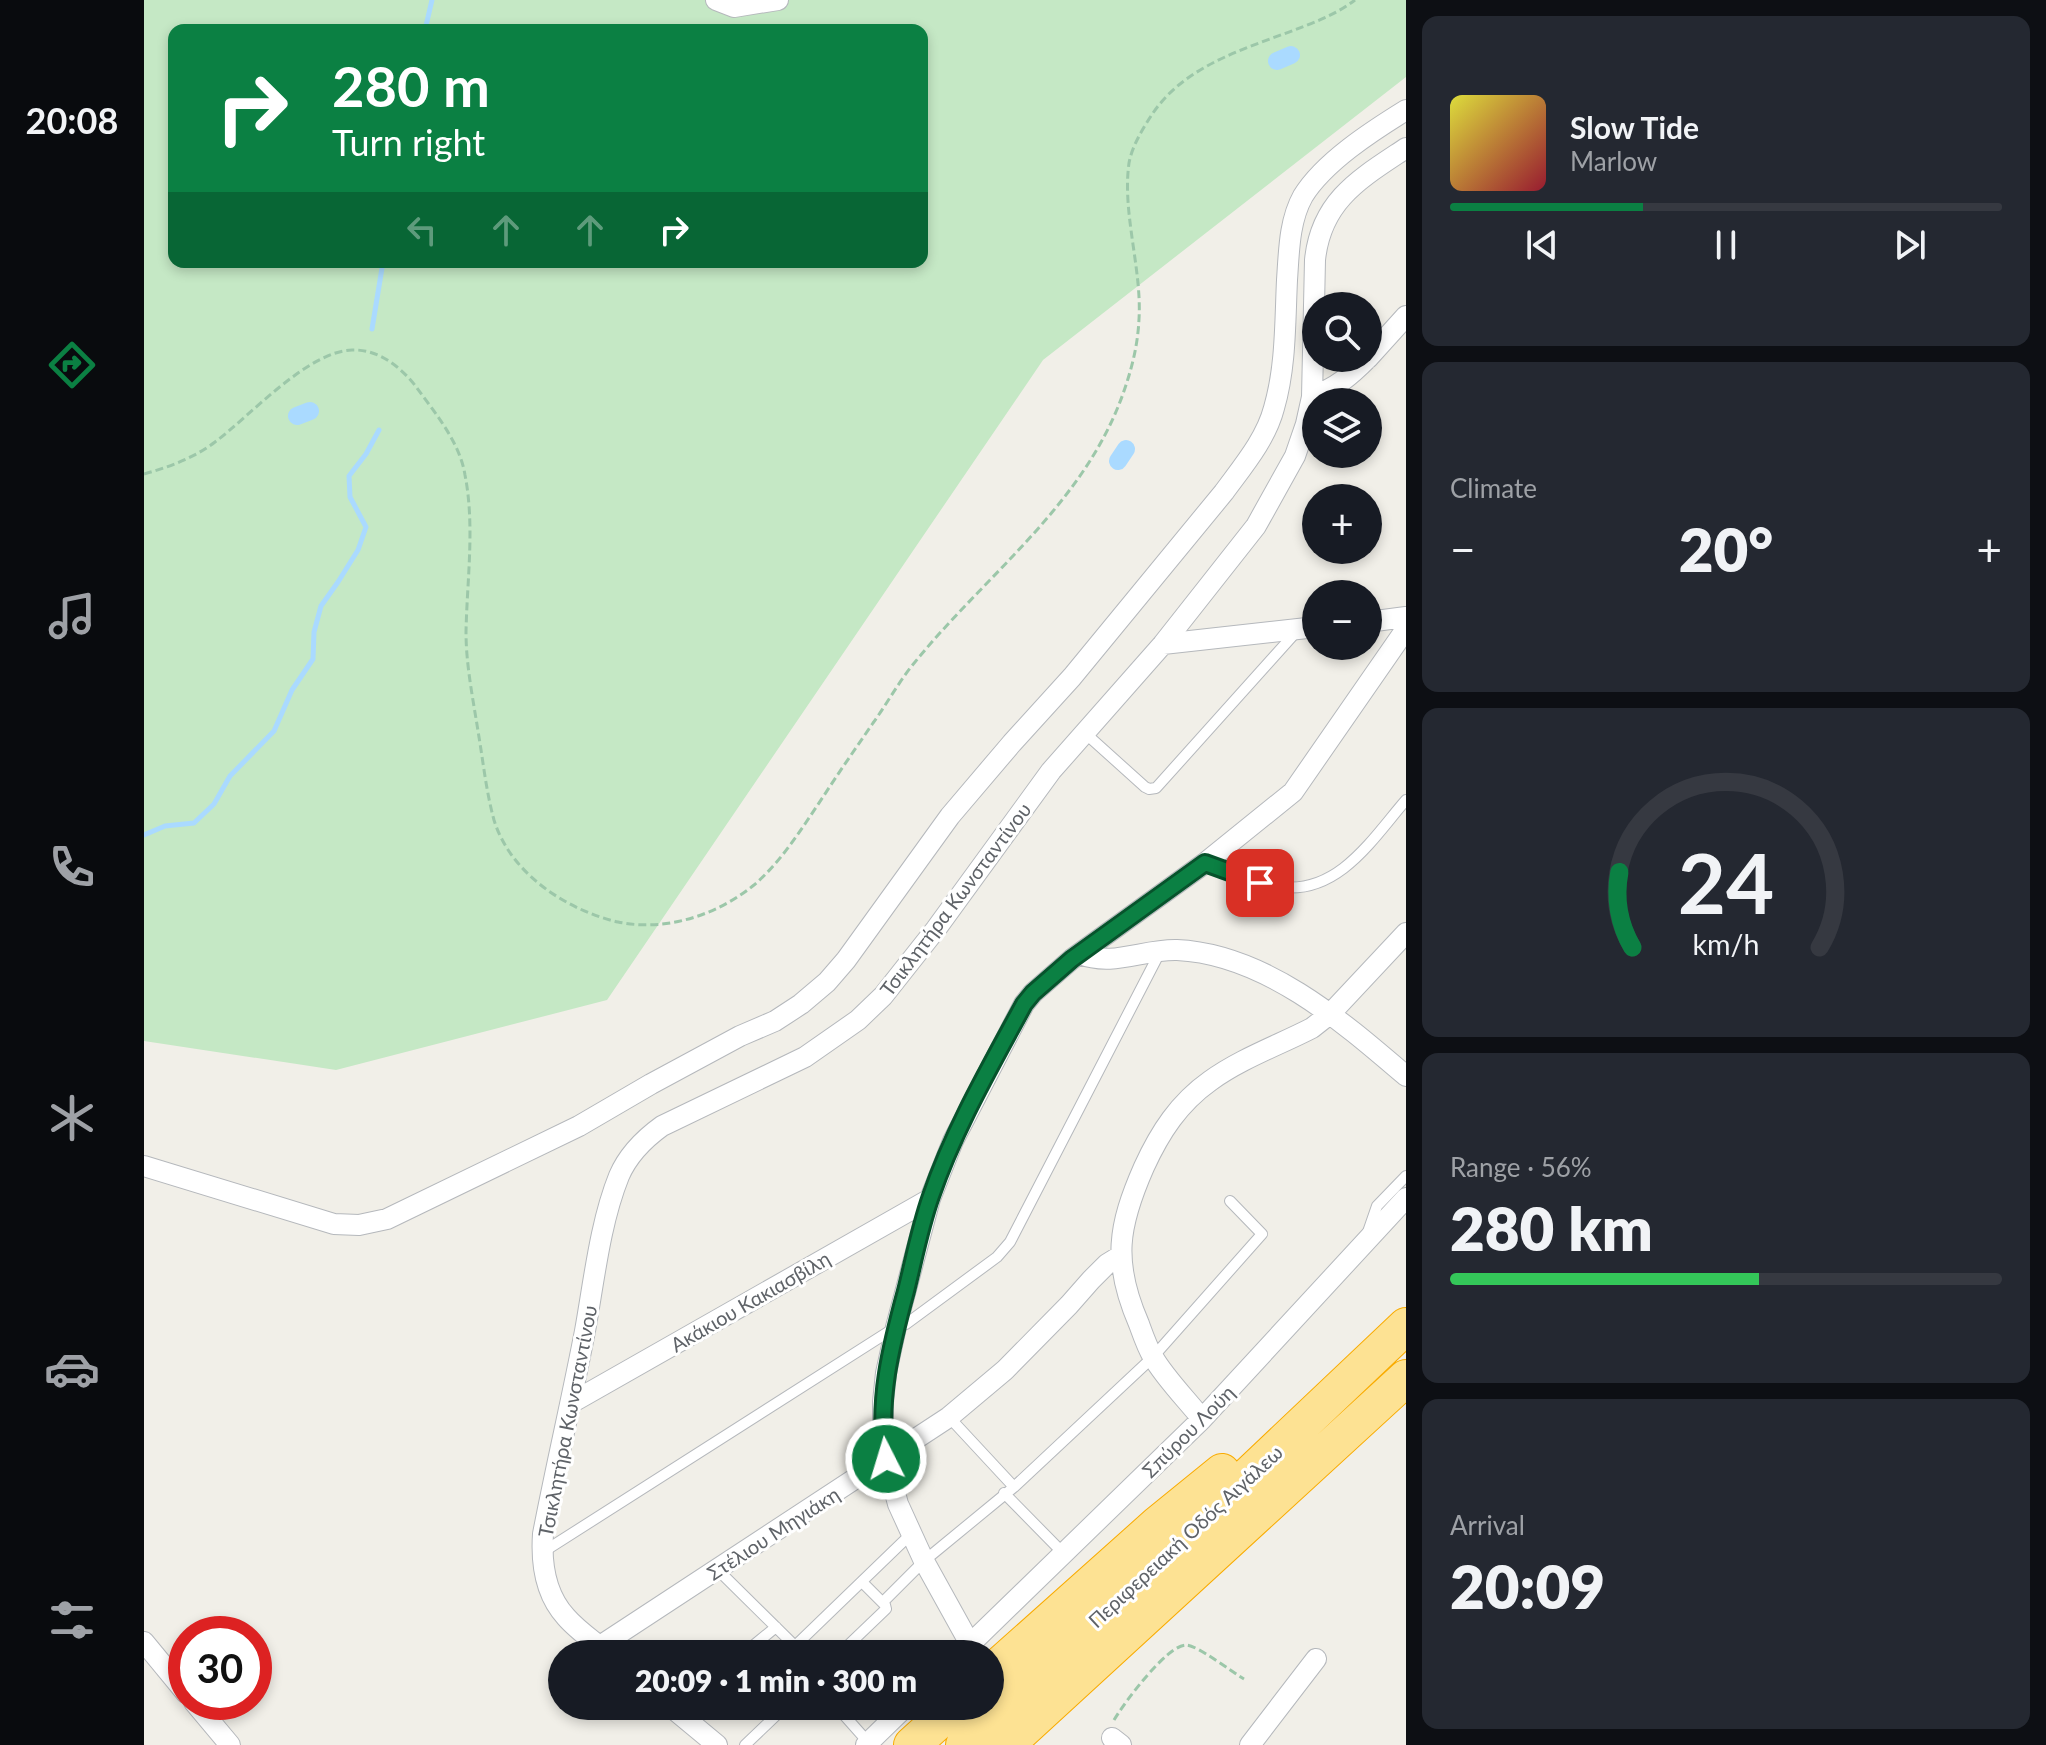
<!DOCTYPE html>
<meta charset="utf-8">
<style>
:root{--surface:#171b24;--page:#242831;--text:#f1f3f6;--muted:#9ea1a6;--line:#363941;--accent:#0b8043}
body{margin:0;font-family:Lato,sans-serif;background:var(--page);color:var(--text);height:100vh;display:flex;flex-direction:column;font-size:30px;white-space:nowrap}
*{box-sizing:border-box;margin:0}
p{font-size:26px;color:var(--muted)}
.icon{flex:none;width:44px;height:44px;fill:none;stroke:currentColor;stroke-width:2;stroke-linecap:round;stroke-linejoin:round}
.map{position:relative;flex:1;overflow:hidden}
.side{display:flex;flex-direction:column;gap:16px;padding:16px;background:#0d0f14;width:640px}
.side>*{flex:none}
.banner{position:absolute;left:24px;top:24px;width:760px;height:244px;border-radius:16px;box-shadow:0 4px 12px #0003;background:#0b8043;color:#fff;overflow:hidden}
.buttons{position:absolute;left:1158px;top:292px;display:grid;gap:16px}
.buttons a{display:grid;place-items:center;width:80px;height:80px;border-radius:50%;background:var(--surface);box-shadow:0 4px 12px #0003;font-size:40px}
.speed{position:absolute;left:24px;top:1616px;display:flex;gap:16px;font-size:40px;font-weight:700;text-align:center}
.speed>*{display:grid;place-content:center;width:104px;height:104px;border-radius:50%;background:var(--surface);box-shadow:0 4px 12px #0003;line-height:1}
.speed .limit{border:12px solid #d22;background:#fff;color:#111}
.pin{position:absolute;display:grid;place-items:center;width:68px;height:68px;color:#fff;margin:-34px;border-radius:16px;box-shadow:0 4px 12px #0006}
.me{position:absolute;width:88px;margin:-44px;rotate:355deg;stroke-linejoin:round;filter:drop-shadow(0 0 6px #0008)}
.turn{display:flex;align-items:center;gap:28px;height:168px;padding:0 32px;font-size:36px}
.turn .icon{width:104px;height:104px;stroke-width:2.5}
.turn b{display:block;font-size:56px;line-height:68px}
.lanes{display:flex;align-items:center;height:76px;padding:0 32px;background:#0003;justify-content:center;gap:40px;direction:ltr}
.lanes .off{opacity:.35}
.big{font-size:60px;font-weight:800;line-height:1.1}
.side .tile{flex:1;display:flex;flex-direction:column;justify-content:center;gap:12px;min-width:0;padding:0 28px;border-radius:16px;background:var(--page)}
.side .dial{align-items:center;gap:0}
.dial svg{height:208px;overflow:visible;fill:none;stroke:var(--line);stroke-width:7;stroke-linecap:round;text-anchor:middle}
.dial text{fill:var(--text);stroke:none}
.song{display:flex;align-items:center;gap:24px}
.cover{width:96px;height:96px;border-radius:12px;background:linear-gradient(135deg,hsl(60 70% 55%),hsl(350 70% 35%))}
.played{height:8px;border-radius:4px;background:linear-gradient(90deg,var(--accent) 35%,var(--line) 35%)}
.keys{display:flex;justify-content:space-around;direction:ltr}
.heat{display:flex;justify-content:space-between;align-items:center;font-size:44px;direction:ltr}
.charge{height:12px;border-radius:6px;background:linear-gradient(90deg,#34c759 56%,var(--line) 0)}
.trip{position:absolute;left:404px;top:1640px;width:456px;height:80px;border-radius:40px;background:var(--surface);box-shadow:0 4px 12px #0003;font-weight:800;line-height:80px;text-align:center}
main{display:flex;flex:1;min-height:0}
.menu{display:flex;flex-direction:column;width:144px;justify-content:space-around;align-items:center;background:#090b0e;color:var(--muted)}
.menu .icon{width:56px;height:56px}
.menu .current{color:var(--accent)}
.menu b{font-size:36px;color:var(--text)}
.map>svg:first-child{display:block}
.green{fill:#c5e8c5;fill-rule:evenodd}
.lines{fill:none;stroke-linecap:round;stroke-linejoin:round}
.stream{stroke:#aadaff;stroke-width:5}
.canal{stroke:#aadaff;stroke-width:18}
.service-casing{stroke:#b5b8bc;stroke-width:12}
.minor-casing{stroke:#b5b8bc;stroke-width:22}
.motorway-casing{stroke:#f9ab00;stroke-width:38}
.path{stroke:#9cc7a9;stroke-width:3;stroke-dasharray:8 4;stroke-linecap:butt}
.service{stroke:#fff;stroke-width:10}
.minor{stroke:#fff;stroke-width:20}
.motorway{stroke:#fde293;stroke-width:36}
.route-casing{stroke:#07532c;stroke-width:20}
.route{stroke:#0b8043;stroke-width:14}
.labels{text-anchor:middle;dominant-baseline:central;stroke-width:6;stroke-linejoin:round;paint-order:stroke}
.street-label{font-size:20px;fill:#5f6368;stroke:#fff}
</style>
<main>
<nav class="menu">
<b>20:08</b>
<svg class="icon current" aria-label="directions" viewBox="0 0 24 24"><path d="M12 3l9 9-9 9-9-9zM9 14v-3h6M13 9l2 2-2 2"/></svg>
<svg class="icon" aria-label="music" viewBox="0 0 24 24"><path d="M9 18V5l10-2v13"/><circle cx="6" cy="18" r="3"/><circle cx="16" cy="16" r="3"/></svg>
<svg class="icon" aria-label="phone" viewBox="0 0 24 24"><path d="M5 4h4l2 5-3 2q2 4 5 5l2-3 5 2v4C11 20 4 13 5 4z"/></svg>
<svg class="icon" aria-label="climate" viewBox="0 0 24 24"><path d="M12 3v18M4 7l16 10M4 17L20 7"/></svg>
<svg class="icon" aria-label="car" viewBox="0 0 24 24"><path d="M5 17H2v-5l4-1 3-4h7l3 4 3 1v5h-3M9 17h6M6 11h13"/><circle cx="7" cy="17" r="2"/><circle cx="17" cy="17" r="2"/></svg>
<svg class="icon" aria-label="filters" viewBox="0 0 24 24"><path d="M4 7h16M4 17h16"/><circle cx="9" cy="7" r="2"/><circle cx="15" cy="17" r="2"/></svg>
</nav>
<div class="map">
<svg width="1262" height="1745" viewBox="0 0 1262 1745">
<rect width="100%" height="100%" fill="#f1efe8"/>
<path class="green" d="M0,0H1262V77L899,360L463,1000L192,1070L0,1041ZM30,30H778V262H30Z"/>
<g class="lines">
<path class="stream" d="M281,30L288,0
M228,329L239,262
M0,835L21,826L50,823L70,804L86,776L130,731L148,690L169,659L170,632L177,606L194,582L214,550L222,527L206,497L205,476L222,454L235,430"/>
<path class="canal" d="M1133,61L1147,55
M153,416L166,411
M974,461L982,449"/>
<g class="service-casing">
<path id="service" d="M941,733L1001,787L1005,789L1012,788L1153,631
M1061,863C1085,872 1111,884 1137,887C1195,894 1229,838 1262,800
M1224,1232L1233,1206L1262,1176
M805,1417L870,1487
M860,1493L920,1554
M399,1552L752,1327L762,1324L853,1257L866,1242L1016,952
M574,1570L651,1646L768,1533
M739,1602L780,1561L870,1487L1009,1357L1118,1234L1086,1201
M599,1654L632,1627
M695,1654L742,1609L741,1605L719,1583
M692,1706L724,1742
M601,1745L642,1706"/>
</g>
<g class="minor-casing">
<path id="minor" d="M572,0L590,7L634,0
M1224,358L1262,316
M1168,397C1193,387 1205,377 1224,358
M1224,622L1262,617
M1019,644L1172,627
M936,954C969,967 999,949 1033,950C1121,954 1199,1022 1262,1076
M0,1166L190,1224L215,1225L243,1219L435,1126L507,1084L596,1036L631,1021L657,1004L683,982L702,960L806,816L868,743L928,677L1080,492C1099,466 1122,439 1130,408C1142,367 1141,322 1143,280C1145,252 1145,221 1159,196C1180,162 1228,131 1262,110
M427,1403L786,1199
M1058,1419C1043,1400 1021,1378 1009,1357C1003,1347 999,1335 995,1324C968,1262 974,1226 1000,1167C1016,1132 1035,1103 1066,1081C1096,1059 1135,1045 1168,1028L1187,1013L1262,933
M0,1642L42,1693
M826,1644L780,1561L754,1504L742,1459L739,1440V1402L742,1373L752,1327L786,1199L809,1141L880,1004L889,993L928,959L1061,863L1149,792L1262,629
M456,1646L805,1417L861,1370L925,1305L947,1280L963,1264L976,1256
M465,1654C451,1642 434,1631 422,1617C401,1594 397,1563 399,1534C412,1466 428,1399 441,1331C450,1281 456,1223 475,1176C484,1155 500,1139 518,1126L661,1057L714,1020L739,996L792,929L907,771L1019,644L1112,526L1151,456L1162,424L1168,397L1171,260C1177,200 1217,178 1262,148
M816,1654L1058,1419L1262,1198
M50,1702L86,1745
M526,1706L573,1745
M968,1738L977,1745
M722,1745L762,1706
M1106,1745L1172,1659"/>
</g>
<g class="motorway-casing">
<path id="motorway" d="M846,1674L1014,1524L1078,1472
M768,1745L811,1706
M820,1745L1262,1326
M862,1745L1262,1378"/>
</g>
<path class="path" d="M0,474C25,467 50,458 71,442C106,416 164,351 208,350C235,349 258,368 273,388C292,414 316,443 321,475C331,526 323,580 322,632C322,665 329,699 334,731C339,760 342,791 350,820C366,873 422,910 474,922C522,932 573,915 610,885C638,861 658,828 679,797C695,772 712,748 729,723C742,705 753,685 767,667C841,574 944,503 982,385C989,364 994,342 995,319C998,269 978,213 985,163C988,146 999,128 1009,113C1043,63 1107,47 1161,26C1179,19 1195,12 1211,0
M970,1720C980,1703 1023,1645 1042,1645C1053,1645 1088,1672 1100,1679"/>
<use href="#service" class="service"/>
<use href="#minor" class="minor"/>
<use href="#motorway" class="motorway"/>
</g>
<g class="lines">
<g class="route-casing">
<path id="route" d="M742,1459C733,1401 747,1346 762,1291C770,1259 776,1227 787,1196C810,1129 846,1067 880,1004L889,993L928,959L1061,863L1116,883"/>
</g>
<use href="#route" class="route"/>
</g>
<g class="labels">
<g class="street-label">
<text transform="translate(811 899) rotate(-53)">Τσικλητήρα Κωνσταντίνου</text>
<text transform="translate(606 1301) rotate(-30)">Ακάκιου Κακιασβίλη</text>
<text transform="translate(423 1421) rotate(-79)">Τσικλητήρα Κωνσταντίνου</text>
<text transform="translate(1044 1431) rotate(-45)">Σπύρου Λούη</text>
<text transform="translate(629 1533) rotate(-33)">Στέλιου Μηγιάκη</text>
<text transform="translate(1041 1536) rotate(-43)">Περιφερειακή Οδός Αιγάλεω</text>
</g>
</g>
</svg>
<div class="buttons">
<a><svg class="icon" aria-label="search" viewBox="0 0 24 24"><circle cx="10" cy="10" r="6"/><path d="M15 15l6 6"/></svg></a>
<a><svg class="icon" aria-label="layers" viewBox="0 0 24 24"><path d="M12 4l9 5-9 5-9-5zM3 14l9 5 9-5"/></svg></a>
<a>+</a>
<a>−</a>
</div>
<div class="speed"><div class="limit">30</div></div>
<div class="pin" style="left:1116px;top:883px;background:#d93025"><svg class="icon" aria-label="arrive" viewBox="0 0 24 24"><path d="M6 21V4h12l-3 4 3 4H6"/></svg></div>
<svg class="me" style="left:742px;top:1459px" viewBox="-20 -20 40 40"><circle r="17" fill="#0b8043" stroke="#fff" stroke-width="3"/><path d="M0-11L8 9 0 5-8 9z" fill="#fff"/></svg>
<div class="trip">20:09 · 1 min · 300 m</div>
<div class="banner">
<div class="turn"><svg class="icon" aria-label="right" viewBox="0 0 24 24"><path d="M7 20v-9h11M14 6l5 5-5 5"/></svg><div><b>280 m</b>Turn right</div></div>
<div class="lanes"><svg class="icon off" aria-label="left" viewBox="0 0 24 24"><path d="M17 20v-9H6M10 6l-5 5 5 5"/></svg><svg class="icon off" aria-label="ahead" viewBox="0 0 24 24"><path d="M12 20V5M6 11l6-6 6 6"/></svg><svg class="icon off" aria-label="ahead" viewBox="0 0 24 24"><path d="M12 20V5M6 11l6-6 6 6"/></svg><svg class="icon" aria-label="right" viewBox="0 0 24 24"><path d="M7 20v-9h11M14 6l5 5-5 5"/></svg></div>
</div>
</div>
<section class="side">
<div class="tile">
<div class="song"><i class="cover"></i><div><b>Slow Tide</b><p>Marlow</p></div></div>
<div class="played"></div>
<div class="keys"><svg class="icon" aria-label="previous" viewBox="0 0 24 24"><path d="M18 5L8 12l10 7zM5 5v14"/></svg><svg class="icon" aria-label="pause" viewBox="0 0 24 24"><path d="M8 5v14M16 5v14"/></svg><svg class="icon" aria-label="next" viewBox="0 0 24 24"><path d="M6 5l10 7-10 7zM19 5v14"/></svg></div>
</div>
<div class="tile"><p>Climate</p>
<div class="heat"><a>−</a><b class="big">20°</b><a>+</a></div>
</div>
<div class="tile dial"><svg viewBox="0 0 100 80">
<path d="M14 69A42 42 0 1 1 86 69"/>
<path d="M14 69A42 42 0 0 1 9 40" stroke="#0b8043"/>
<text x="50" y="56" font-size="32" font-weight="700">24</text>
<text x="50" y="72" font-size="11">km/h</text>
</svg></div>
<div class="tile"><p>Range · 56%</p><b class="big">280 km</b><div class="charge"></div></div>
<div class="tile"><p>Arrival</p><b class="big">20:09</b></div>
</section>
</main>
